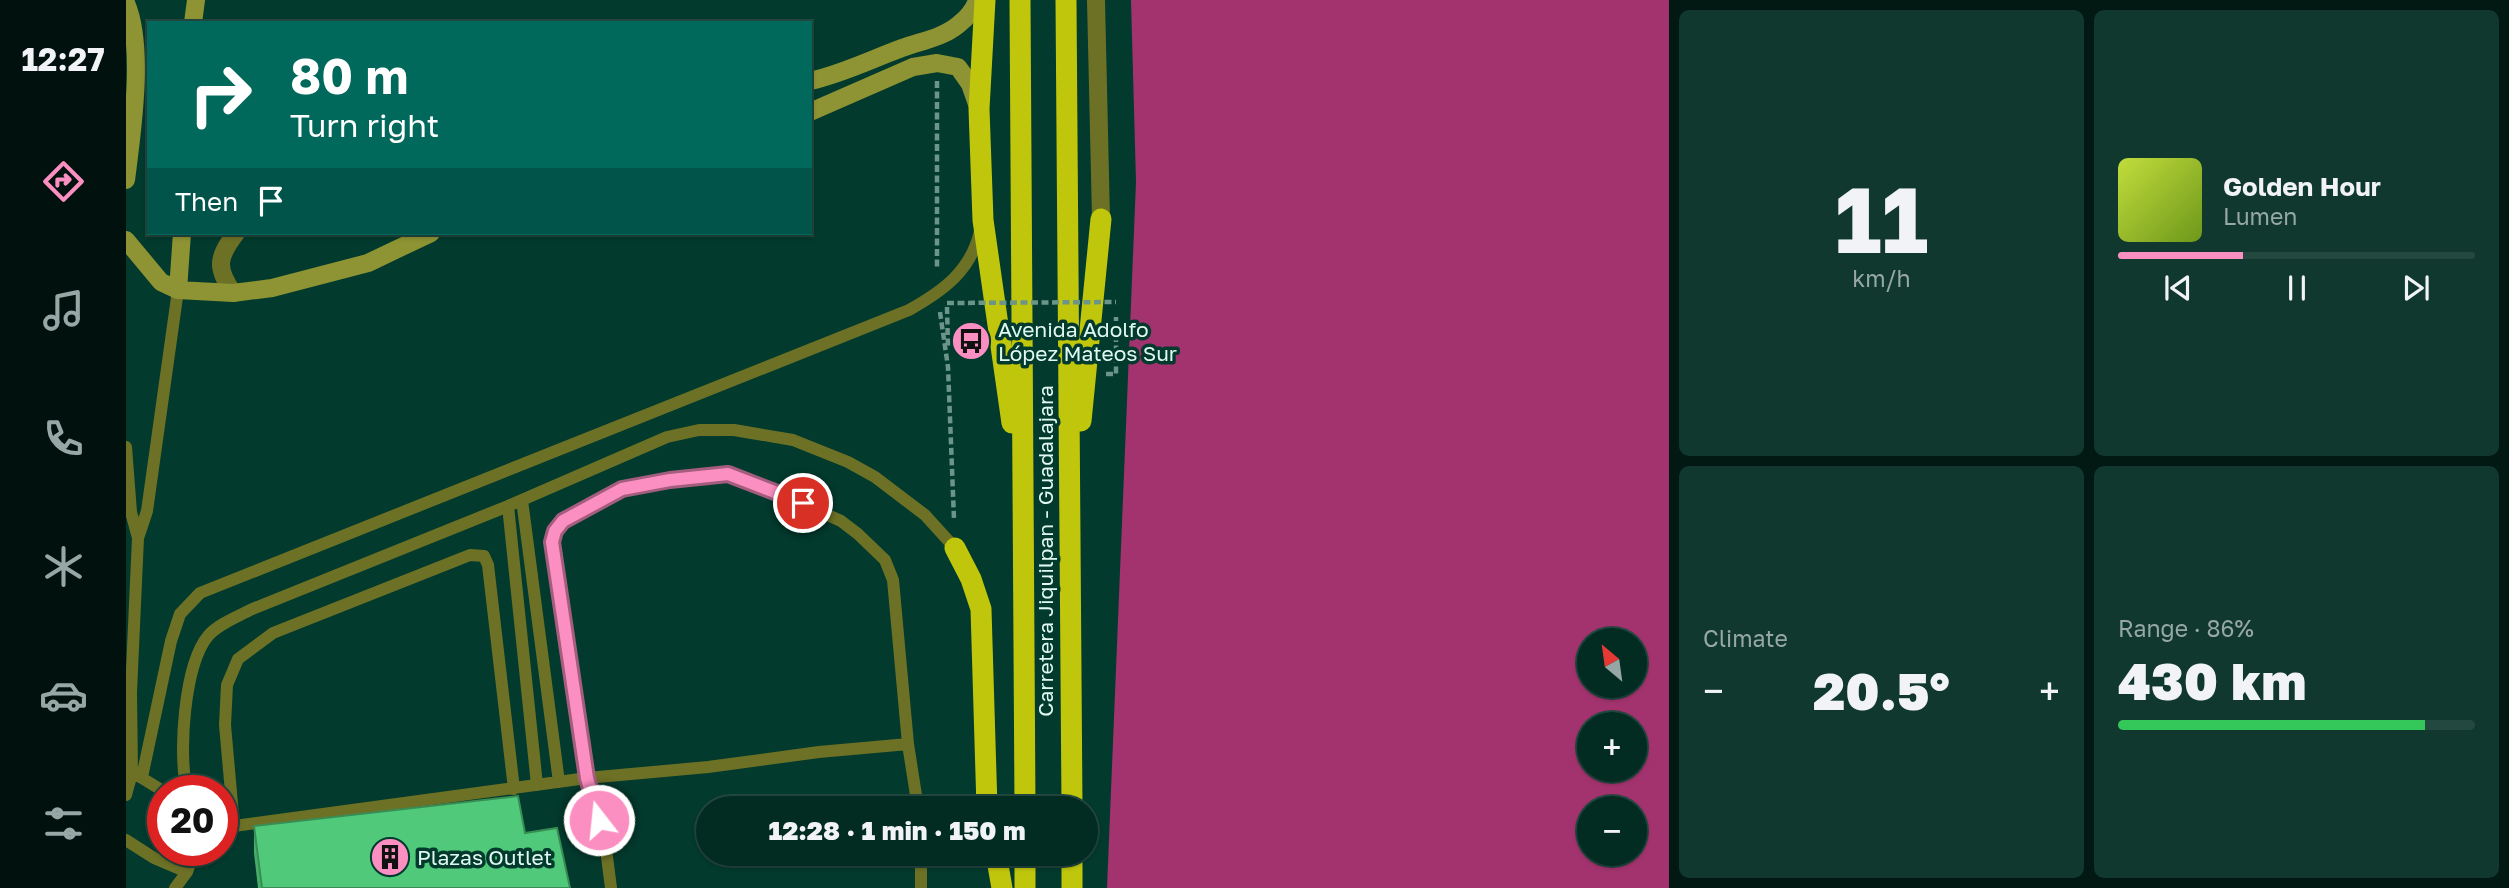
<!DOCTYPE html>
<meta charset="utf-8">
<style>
:root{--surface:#022c22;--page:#10382f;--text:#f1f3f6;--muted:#96a7a5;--line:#234840;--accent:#fc8fc1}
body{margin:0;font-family:"Golos Text",sans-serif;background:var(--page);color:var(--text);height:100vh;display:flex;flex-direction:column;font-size:26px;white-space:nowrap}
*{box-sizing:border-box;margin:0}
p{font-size:23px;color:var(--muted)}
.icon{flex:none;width:38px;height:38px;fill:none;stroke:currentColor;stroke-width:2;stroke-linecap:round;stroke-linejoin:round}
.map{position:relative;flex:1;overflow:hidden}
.side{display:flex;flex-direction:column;gap:10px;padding:10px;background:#011813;width:840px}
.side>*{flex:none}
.hud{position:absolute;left:21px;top:21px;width:665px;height:214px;border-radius:0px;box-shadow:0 2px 5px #0004,0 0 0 2px var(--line);background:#00695c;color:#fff;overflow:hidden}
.needle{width:46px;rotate:331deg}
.tools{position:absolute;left:1451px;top:628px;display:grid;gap:14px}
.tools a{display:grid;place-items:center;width:70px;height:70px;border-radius:50%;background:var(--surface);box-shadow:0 2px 5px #0004,0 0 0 2px var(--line);font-size:35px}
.speed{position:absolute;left:21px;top:775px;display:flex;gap:14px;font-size:35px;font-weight:700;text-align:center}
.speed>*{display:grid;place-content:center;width:91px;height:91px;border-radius:50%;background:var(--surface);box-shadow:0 2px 5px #0004,0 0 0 2px var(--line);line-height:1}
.speed .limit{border:10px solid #d22;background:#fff;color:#111}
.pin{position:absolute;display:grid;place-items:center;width:60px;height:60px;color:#fff;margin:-30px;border:4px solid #fff;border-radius:50%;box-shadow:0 2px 7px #0007}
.me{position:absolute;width:77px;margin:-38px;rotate:344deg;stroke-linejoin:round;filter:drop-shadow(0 0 5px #0008)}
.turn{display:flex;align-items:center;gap:24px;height:147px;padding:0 28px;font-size:32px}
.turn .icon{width:91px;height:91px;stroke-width:2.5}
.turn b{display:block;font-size:49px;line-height:60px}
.then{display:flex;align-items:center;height:66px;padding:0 28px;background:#0003;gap:14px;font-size:26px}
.big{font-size:52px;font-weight:800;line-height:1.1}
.side .tile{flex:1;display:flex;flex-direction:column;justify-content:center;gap:10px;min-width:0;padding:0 24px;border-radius:10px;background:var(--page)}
.side .dial{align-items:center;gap:0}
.dial b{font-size:91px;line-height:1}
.song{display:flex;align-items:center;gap:21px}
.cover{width:84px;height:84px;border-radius:10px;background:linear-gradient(135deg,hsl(70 70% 55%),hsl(80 70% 35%))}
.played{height:7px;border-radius:4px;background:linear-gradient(90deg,var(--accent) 35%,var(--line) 35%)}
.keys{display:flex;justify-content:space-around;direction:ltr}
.heat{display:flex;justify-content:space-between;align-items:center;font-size:38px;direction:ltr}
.charge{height:10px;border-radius:5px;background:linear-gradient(90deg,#34c759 86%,var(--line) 0)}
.side .tiles{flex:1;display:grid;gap:10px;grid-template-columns:repeat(2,1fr)}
.trip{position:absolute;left:570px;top:796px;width:402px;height:70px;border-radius:35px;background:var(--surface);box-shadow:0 2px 5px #0004,0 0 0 2px var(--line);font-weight:800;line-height:70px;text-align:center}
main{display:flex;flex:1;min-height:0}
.menu{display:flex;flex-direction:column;width:126px;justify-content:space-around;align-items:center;background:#01120e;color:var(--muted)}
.menu .icon{width:49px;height:49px}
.menu .active{color:var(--accent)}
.menu b{font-size:32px;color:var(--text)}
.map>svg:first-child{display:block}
.forest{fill:#a3336e;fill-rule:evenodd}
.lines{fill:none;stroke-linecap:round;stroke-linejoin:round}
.path{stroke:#6c958a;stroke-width:4.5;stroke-dasharray:7 3.5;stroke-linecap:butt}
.lane{stroke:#6d7125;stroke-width:12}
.street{stroke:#6d7125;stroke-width:18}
.secondary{stroke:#8e9333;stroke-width:18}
.highway{stroke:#c0c60b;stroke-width:21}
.path-bridge{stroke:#6c958a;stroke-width:4.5;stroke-dasharray:7 3.5;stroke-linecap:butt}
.wall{fill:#45ae69}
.building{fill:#50ca7a;stroke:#388d55;stroke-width:2}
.route-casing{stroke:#a45d7d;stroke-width:18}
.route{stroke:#fc8fc1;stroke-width:12}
.labels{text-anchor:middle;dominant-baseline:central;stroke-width:7;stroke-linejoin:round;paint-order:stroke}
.poi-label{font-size:21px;fill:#e0f9f0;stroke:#023a2d;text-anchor:start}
.street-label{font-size:21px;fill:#e0f9f0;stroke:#023a2d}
</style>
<main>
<nav class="menu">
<b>12:27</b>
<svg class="icon active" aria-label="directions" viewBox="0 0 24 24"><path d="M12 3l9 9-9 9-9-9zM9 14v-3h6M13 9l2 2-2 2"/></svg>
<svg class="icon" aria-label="music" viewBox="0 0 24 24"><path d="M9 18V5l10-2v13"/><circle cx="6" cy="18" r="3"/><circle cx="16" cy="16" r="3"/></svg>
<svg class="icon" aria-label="phone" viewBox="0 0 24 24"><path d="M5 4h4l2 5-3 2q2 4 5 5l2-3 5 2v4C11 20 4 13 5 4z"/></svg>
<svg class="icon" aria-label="climate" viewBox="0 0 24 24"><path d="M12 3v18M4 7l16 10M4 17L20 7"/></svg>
<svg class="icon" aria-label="car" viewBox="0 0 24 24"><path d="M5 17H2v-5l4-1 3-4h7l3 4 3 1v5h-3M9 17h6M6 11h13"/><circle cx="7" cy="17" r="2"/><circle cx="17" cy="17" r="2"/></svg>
<svg class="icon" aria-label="filters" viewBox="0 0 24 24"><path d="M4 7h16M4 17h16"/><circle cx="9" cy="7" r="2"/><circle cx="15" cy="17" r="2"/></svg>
</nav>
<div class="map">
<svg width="1543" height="888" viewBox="0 0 1543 888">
<rect width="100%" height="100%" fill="#023a2d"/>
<path class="forest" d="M1005,0H1543V888H981L1010,182ZM1463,640H1508V686H1463ZM1463,724H1508V770H1463ZM1463,808H1508V854H1463Z"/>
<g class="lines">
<path class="path" d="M811,81V268
M821,307L822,347
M814,312L822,367L828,519
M980,374H990V317"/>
<path class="lane" d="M0,447L5,512L12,538
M396,500L433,782
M382,506L411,785
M11,775L37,791
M16,777L45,641L54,614L74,593L783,310C817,291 845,271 854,231
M61,791C52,755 58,665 82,636C92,624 111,617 124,610L382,506L541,437L573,430H608L667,440L722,462L749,477L799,515L829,548
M0,795L6,773L5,692L12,538L21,511L52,290
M96,825L108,826L461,778L582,767L693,752L782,744
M108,826L99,725L101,685L112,659L147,633L344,555L358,556L362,565L388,789
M0,840L28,858L61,872
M49,888L61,872L69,850
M485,888L479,841L461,778L426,542L429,531L437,521L496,489L544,480L602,474L658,495L715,521L732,534L759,560L767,580L782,744L792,808
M795,888V854"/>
<path class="street" d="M970,0L975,219
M107,293C90,268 91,258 110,233"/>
<path class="secondary" d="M0,3C19,47 6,132 0,180
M67,23L70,0
M684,81C716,74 746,59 776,48C795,41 816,38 832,25C841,18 848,11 851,0
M684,112L787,67L811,63L832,67L844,84L851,104
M0,240L35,282L52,290L107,293L146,288L242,263L305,233
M52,290L56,233"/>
<path class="highway" d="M859,0L853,109L857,220L886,423
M894,0L899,808
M940,0L946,808
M955,421L975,219
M829,548L845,579L855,609L861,808
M870,854L876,888
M899,854V888
M946,854V888"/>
<path class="path-bridge" d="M821,303L990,302"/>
</g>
<path class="wall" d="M128,826L399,833L444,888H132L128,853Z"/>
<path class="building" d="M392,796L399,833L431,828L444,888H136L128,826Z"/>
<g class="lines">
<g class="route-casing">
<path id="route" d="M473,820L461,778L426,542L429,531L437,521L496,489L544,480L602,474L677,503"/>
</g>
<use href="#route" class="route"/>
</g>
<defs>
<g id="bus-disc" transform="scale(2.0125)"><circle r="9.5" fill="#fc8fc1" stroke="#023a2d"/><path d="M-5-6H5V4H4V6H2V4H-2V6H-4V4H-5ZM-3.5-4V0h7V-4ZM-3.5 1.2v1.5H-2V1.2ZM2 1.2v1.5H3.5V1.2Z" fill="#111"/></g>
<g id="building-disc" transform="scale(2.0125)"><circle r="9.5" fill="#fc8fc1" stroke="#023a2d"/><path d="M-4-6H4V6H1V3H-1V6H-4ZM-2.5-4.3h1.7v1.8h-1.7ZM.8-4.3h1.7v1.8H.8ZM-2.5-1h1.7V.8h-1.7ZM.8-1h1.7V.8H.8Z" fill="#111"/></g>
</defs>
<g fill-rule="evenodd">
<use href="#bus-disc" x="845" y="341"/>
<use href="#building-disc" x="264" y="857"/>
</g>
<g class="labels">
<g class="poi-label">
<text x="872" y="329">Avenida Adolfo<tspan x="872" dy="24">López Mateos Sur</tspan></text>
<text x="291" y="857">Plazas Outlet</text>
</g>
<g class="street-label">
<text transform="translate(919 551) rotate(-90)">Carretera Jiquilpan - Guadalajara</text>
</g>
</g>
</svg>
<div class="tools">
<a><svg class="needle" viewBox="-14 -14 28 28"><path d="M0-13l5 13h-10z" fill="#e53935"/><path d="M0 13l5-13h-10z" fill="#96a7a5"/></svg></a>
<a>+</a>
<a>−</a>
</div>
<div class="speed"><div class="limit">20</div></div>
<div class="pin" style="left:677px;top:503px;background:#d93025"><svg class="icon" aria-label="arrive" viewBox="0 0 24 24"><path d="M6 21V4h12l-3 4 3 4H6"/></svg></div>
<svg class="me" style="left:473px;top:820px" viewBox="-20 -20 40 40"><circle r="17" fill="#fc8fc1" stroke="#fff" stroke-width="3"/><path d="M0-11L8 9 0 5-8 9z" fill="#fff"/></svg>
<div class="trip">12:28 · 1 min · 150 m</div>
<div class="hud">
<div class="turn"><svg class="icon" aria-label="right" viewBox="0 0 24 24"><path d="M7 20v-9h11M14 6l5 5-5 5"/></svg><div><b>80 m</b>Turn right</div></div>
<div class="then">Then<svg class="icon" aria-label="arrive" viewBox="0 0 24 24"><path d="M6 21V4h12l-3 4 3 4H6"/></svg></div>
</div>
</div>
<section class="side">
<div class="tiles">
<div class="tile dial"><b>11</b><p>km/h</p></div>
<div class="tile">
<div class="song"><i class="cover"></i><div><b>Golden Hour</b><p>Lumen</p></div></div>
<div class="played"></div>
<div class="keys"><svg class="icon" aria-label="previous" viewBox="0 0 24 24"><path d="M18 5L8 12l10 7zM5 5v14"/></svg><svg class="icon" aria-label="pause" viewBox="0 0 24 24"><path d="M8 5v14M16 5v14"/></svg><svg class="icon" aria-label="next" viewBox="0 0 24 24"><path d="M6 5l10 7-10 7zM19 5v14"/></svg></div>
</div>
<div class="tile"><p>Climate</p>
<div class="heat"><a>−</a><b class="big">20.5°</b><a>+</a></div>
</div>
<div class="tile"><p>Range · 86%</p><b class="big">430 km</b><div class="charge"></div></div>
</div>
</section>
</main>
